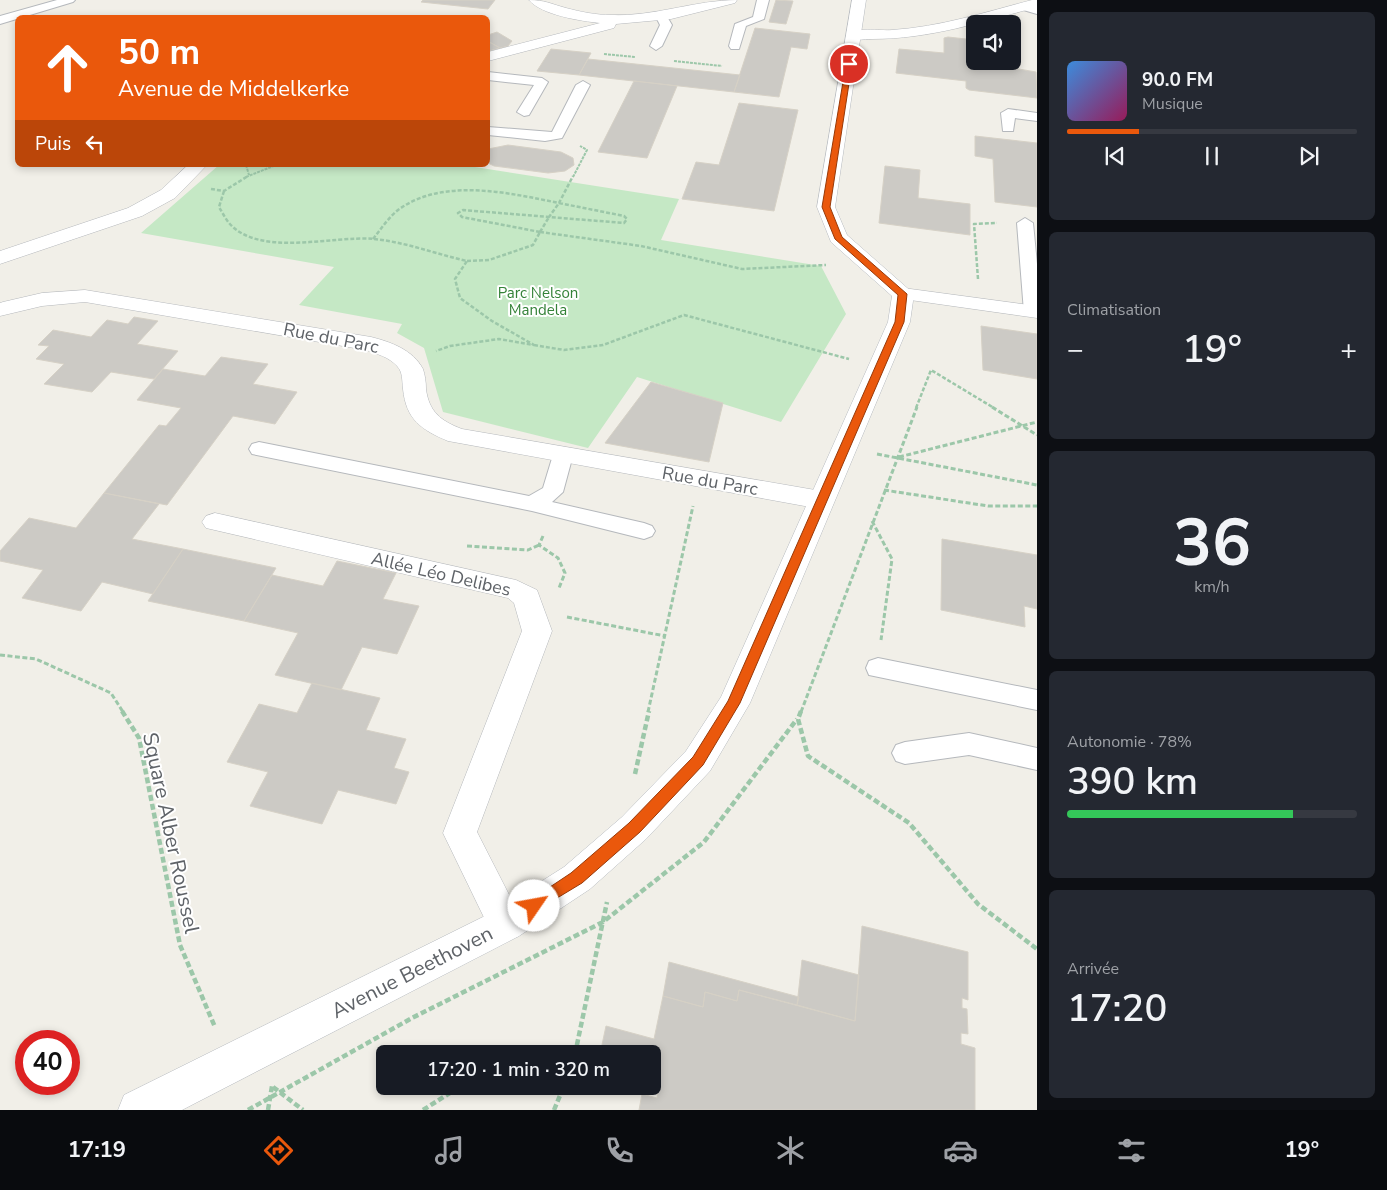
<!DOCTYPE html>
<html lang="fr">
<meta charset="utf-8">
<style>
:root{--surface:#171b24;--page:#242831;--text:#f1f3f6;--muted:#9ea1a6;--line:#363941;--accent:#ea580c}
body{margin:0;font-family:"Nunito Sans",sans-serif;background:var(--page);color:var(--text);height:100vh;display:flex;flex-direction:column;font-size:19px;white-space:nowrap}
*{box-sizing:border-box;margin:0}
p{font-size:16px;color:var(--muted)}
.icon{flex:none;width:28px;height:28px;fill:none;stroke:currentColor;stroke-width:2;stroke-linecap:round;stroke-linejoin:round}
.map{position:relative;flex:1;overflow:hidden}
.drawer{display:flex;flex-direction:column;gap:12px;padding:12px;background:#0d0f14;width:350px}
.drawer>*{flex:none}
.guide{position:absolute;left:15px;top:15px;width:475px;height:152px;border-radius:8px;box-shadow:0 2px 8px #0003;background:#ea580c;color:#fff;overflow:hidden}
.fabs{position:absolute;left:966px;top:15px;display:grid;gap:10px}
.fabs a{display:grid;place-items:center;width:55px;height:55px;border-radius:8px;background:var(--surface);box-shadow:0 2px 8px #0003;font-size:25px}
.speed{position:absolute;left:15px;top:1030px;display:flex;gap:10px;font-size:25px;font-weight:700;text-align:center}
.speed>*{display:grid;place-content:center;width:65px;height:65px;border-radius:50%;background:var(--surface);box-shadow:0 2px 8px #0003;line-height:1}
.speed .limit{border:8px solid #d22;background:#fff;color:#111}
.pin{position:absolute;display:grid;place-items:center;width:42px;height:42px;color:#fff;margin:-21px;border:2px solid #fff;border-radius:50%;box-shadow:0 1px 5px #0007}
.me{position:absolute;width:55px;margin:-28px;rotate:57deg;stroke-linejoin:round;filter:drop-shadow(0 0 4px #0008)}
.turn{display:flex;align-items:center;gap:18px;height:105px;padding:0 20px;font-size:22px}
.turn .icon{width:65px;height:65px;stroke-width:2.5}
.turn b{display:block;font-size:35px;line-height:42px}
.then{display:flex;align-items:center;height:48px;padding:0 20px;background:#0003;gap:10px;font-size:19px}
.big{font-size:38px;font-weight:600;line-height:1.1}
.drawer .widget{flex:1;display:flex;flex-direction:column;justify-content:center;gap:8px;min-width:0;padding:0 18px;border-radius:8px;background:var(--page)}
.drawer .dial{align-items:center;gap:0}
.dial b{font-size:65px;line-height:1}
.song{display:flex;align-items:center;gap:15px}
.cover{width:60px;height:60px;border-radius:8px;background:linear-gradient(135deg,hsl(210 70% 55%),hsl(330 70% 35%))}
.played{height:5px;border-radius:2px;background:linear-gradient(90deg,var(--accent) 25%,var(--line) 25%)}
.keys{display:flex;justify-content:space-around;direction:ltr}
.heat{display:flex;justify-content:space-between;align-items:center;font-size:28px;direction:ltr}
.charge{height:8px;border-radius:4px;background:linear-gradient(90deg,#34c759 78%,var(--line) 0)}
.trip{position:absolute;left:376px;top:1045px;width:285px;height:50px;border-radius:8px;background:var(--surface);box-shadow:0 2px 8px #0003;font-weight:600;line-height:50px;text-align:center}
.dock{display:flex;height:80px;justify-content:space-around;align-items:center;background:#090b0e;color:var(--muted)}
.dock .icon{width:35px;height:35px}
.dock .active{color:var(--accent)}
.dock b{font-size:22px;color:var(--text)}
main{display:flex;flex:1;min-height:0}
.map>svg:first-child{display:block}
.green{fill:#c5e8c5}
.building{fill:#cccac5;stroke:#d6d1c6}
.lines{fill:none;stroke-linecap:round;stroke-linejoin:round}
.lane-casing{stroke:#b5b8bc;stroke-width:2}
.street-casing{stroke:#b5b8bc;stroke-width:1}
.secondary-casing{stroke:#b6babf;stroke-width:1}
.path-far3{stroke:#9cc7a9;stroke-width:2;stroke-dasharray:3 1;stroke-linecap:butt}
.path-far2{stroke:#9cc7a9;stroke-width:2.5;stroke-dasharray:4 2;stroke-linecap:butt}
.path-far1{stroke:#9cc7a9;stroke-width:3;stroke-dasharray:5 2.5;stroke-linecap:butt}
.path{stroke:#9cc7a9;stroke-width:4.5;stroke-dasharray:6 3;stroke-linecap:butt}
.lane{fill:#fff;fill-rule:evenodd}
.street{fill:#fff;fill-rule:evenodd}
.secondary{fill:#fff;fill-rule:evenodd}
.route{fill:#ea580c;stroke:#983908}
.labels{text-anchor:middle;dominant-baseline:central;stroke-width:4;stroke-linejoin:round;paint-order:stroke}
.far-park-label{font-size:15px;fill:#348238;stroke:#fff}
.street-label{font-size:18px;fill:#5f6368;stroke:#fff}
.near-street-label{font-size:21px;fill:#5f6368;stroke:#fff}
</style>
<main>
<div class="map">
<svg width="1037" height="1110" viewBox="0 0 1037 1110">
<rect width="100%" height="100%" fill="#f1efe8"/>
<path class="green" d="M219,165H462L679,199L661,240L821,266L846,314L781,422L637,377L588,448L443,412L424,348L397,333L402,324L299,305L334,267L141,233Z"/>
<path class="building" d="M423,0H495L488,9L421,2Z
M776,0L793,1L786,24L769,22Z
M755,28L810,34L807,49L791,47L779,97L734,92Z
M497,32L512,41L508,46L500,48L488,41V35Z
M948,37L975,40V61H1012L1013,68L1036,72L1037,98L969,90L966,88V81L896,73L899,49L944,53V38Z
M488,43H491L500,48L488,51Z
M551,49L591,53L579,75L537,71Z
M588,59L740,75L734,92L579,75Z
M634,81L677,86L647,158L598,152Z
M739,103L798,110L774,211L682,199L696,162L719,165Z
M975,136L1037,143V207L995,202L993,159L975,156Z
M508,145L561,152L573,158L574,165L565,171L548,173L494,166L488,163V149Z
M885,166L920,170L918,198L970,204V235L879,223Z
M134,317L158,321L137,344L178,351L154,379L111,372L92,392L44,384L64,364L36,359L49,346L38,345L53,330L91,337L107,320L128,324Z
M981,326L1037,334V379L983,370Z
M221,357L268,364L253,384L297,392L275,424L233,416L167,505L104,493L159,425L166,426L181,408L137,400L163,369L205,376Z
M651,382L723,403L709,462L605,443Z
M104,493L159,504L132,539L183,549L153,594L102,582L81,611L22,598L43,570L0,561V551L29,518L76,528Z
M942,539L1037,555V609L1024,606L1025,627L941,610Z
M183,549L276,568L244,621L148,601Z
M337,561L396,573L383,599L419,606L397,654L362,647L341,690L275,675L298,633L244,621L272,575L323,586Z
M312,683L380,698L366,730L406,739L394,768L409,772L396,804L338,790L322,824L250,806L268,772L227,762L259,704L297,713Z
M862,926L968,952V1000L962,998V1008L967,1009L968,1034L961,1033V1044L975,1048V1110H639L642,1094L657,1098L659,1083L652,1081V1054H600L606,1026L654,1039L663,996L703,1007L705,992L737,1001L739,990L855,1021Z
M802,960L859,975L855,1021L797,1005Z
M669,962L799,997L797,1005L739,990L737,1001L705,992L703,1007L663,996Z"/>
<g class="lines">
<g class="lane-casing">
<path id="lane" d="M57,0H75L73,2L0,24V16Z
M757,0H769L764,19L746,26L739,49H731L729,46L735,24L753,17Z
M1024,4L1037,7V14L1020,9V5Z
M662,13L666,15L672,25L662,46L656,50L650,46L660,25L656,17Z
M488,72L542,78L548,82L529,115L524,116L517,112L534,85L488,80Z
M583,81L590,85L562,138L545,141L488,135V127L552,132L576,85Z
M1008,109L1037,113V121L1015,118L1013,131H1003L1001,113Z
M1025,218L1033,223L1037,264V316H1027L1024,312L1017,223Z
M259,442L529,496L543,488L553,455L556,450L563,448L570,450L573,455L563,492L552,502L644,523L652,526L655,531L652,536L644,539L532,511L252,454L249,449L252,444Z
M878,658L1037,690V710L869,675L866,668L869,661Z
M969,733L1037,748V770L969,755L905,764L896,761L892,753L896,745L905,742Z"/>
</g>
<g class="street-casing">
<path id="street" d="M529,0C545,0 551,4 566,8C581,12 596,15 611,15C654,17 695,0 737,0L735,3L671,19L616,24L614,28L488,61V52L600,23C581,21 541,15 529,0Z
M1032,0H1037V7C982,22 929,39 872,39C864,39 852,42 847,35C852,27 881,31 892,30C940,27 986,12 1032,0Z
M188,165H207L175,198L142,216L0,264V251L128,208L161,190Z
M903,288L1037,306V318L896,298L892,294L896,290Z
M85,290L371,337C391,342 413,350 423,369C425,375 426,382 426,389C429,412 441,421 462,429L821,491L830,494L834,500L830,506L821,509L448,441C422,430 406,420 403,389C402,381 403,372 397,366C389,357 377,354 366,350L85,302L42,306L0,316V303L3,302L42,293Z
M215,513L516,580L537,590L552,631L477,832L524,924L519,936L506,941L493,936L443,833L522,631L514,603L508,598L206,528L202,522L206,516Z"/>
</g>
<g class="secondary-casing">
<path id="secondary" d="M852,0H866L835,207L847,235L914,294L910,322L750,703L710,771L646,839L590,889L519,936L182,1110H118L124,1095L493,912L564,867L622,817L686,751L721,697L888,322L892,296L831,242L817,207Z"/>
</g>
<path class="path-far3" d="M604,54L635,57
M674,61L722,66
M246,165L249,175
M246,177L276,165
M573,177L587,150L580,146"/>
<path class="path-far2" d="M211,189L224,191L248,176
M224,191L219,207C222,212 225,218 229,223C259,258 334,235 374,239C405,242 436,254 467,261L455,279L460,298L492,321L534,345L499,339L450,346L436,351
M559,203L624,216L627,219L624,223L549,217Z
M540,232L641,246L742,269L826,265
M540,232L462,217L458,213L463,210L549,217
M540,232L549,217
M373,239C381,229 388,218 398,210C443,177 509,193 559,203L573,176
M467,261L489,260L533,245L540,232
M978,279L974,224L997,223
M534,345L564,350L603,345L684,315L849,359
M916,408L931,370L994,408"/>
<path class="path-far1" d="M992,407L1037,435
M877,454L1037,485
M899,457L1037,422
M884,490L988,506H1037
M872,521L892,559L881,640
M543,536L539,545L558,558L565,573L559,588
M467,546L528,550L539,545
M567,617L665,636
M0,655L36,659L111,693L123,712
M648,712L693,506
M801,712L917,407"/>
<path class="path" d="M122,711L139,738L180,945L215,1027
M801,711L798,719L808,756L909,823L978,904L1037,949
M635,774L649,711
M575,1054L607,902
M273,1087L303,1110
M248,1110L412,1018L603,922L704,842L797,719
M268,1110L272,1086
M423,1110L461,1086
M554,1110L564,1086"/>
<use href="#lane" class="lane"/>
<use href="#street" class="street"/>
<use href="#secondary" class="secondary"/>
</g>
<path class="route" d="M849,62L852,64L830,207L842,237L907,294L904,322L740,703L703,765L640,832L582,883L534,912L529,910L527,906L529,901L571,873L629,823L693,757L728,701L895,322L898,295L835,239L822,207L846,64Z"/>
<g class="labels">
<g class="far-park-label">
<text x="538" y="293">Parc Nelson<tspan x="538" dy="17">Mandela</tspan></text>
</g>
<g class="street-label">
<text transform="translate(331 338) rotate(11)">Rue du Parc</text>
<text transform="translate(710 481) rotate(10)">Rue du Parc</text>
<text transform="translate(441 574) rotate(13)">Allée Léo Delibes</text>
</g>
<g class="near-street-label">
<text transform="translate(171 833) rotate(78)">Square Alber Roussel</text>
<text transform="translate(412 972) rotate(-27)">Avenue Beethoven</text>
</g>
</g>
</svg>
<div class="fabs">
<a><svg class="icon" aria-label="sound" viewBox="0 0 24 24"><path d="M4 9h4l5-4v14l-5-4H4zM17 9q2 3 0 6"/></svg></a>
</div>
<div class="speed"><div class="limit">40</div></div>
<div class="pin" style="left:849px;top:64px;background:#d93025"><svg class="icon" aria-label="arrive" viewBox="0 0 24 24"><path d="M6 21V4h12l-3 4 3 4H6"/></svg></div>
<svg class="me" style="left:534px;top:906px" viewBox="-20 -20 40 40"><circle r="19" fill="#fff"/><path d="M0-13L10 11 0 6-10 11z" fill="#ea580c"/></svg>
<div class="trip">17:20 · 1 min · 320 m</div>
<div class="guide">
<div class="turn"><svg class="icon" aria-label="ahead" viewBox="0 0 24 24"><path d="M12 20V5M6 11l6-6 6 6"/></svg><div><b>50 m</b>Avenue de Middelkerke</div></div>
<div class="then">Puis<svg class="icon" aria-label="left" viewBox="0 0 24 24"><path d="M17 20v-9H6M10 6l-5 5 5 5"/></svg></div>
</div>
</div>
<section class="drawer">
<div class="widget">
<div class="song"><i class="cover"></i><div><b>90.0 FM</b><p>Musique</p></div></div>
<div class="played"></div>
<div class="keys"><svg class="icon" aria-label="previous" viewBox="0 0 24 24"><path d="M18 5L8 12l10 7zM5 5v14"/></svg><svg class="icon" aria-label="pause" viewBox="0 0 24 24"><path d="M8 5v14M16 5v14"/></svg><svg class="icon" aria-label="next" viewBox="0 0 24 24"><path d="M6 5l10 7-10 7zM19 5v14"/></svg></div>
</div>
<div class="widget"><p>Climatisation</p>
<div class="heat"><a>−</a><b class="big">19°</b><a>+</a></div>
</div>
<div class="widget dial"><b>36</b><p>km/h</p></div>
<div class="widget"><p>Autonomie · 78%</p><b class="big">390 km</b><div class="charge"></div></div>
<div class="widget"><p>Arrivée</p><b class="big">17:20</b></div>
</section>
</main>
<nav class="dock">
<b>17:19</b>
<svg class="icon active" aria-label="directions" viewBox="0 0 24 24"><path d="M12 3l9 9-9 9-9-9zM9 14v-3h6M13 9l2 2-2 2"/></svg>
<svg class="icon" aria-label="music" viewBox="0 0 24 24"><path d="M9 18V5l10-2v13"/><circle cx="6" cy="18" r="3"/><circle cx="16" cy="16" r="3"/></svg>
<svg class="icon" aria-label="phone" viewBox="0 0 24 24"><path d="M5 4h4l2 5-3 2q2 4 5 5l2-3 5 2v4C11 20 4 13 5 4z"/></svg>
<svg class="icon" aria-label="climate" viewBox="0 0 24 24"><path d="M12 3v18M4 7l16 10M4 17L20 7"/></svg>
<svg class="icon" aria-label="car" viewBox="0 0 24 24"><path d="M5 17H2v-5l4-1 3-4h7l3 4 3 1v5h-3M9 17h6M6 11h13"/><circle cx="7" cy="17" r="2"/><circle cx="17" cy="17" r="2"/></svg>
<svg class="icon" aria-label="filters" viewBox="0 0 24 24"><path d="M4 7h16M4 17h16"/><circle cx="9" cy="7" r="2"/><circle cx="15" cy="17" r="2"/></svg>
<b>19°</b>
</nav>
